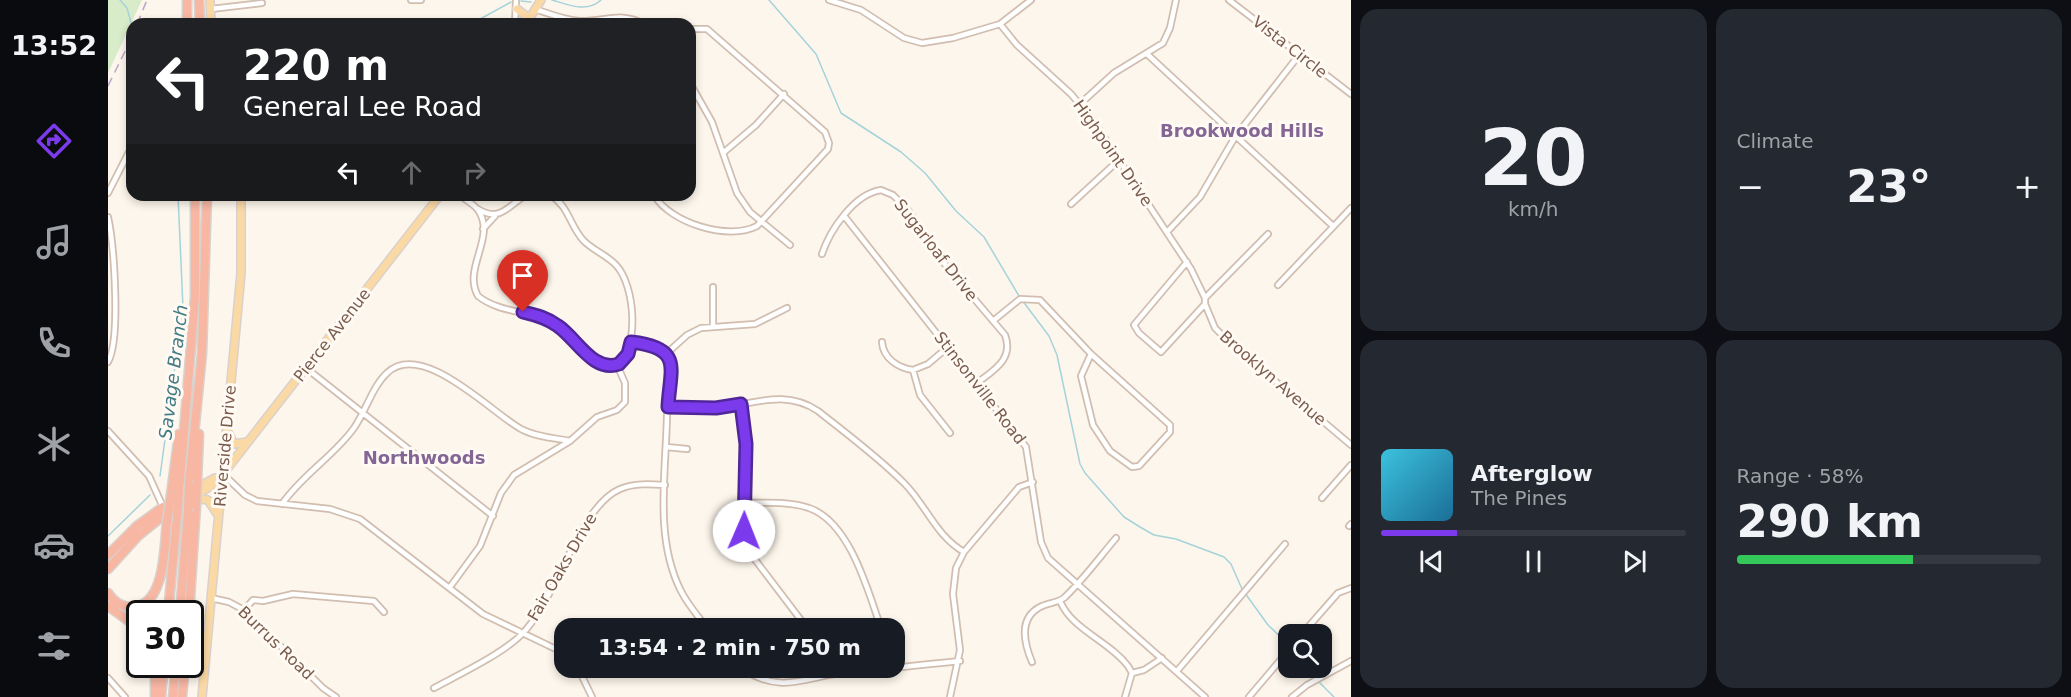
<!DOCTYPE html>
<meta charset="utf-8">
<style>
:root{--surface:#171b24;--page:#242831;--text:#f1f3f6;--muted:#9ea1a6;--line:#363941;--accent:#7c3aed}
body{margin:0;font-family:"DejaVu Sans",sans-serif;background:var(--page);color:var(--text);height:100vh;display:flex;flex-direction:column;font-size:22px;white-space:nowrap}
*{box-sizing:border-box;margin:0}
p{font-size:20px;color:var(--muted)}
.icon{flex:none;width:33px;height:33px;fill:none;stroke:currentColor;stroke-width:2;stroke-linecap:round;stroke-linejoin:round}
.map{position:relative;flex:1;overflow:hidden}
.sheet{display:flex;flex-direction:column;gap:9px;padding:9px;background:#0d0f14;width:720px}
.sheet>*{flex:none}
.hud{position:absolute;left:18px;top:18px;width:570px;height:183px;border-radius:18px;box-shadow:0 3px 9px #0003;background:#202124;color:#fff;overflow:hidden}
.fabs{position:absolute;left:1170px;top:624px;display:grid;gap:12px}
.fabs a{display:grid;place-items:center;width:54px;height:54px;border-radius:12px;background:var(--surface);box-shadow:0 3px 9px #0003;font-size:30px}
.speed{position:absolute;left:18px;top:600px;display:flex;gap:12px;font-size:30px;font-weight:700;text-align:center}
.speed>*{display:grid;place-content:center;width:78px;height:78px;border-radius:50%;background:var(--surface);box-shadow:0 3px 9px #0003;line-height:1}
.speed .limit{border:3px solid #111;border-radius:9px;background:#fff;color:#111}
.pin{position:absolute;display:grid;place-items:center;width:51px;height:51px;color:#fff;margin:-62px -26px;border-radius:50% 50% 50% 0;rotate:-45deg;box-shadow:0 0 6px #0007}
.pin .icon{rotate:45deg}
.me{position:absolute;width:66px;margin:-33px;rotate:1deg;stroke-linejoin:round;filter:drop-shadow(0 0 4px #0008)}
.turn{display:flex;align-items:center;gap:21px;height:126px;padding:0 18px;font-size:27px}
.turn .icon{width:78px;height:78px;stroke-width:2.5}
.turn b{display:block;font-size:42px;line-height:51px}
.lanes{display:flex;align-items:center;height:57px;padding:0 18px;background:#0003;justify-content:center;gap:30px;direction:ltr}
.lanes .off{opacity:.35}
.big{font-size:45px;font-weight:800;line-height:1.1}
.sheet .tile{flex:1;display:flex;flex-direction:column;justify-content:center;gap:9px;min-width:0;padding:0 21px;border-radius:18px;background:var(--page)}
.sheet .dial{align-items:center;gap:0}
.dial b{font-size:78px;line-height:1}
.song{display:flex;align-items:center;gap:18px}
.cover{width:72px;height:72px;border-radius:9px;background:linear-gradient(135deg,hsl(190 70% 55%),hsl(200 70% 35%))}
.played{height:6px;border-radius:3px;background:linear-gradient(90deg,var(--accent) 25%,var(--line) 25%)}
.keys{display:flex;justify-content:space-around;direction:ltr}
.heat{display:flex;justify-content:space-between;align-items:center;font-size:33px;direction:ltr}
.charge{height:9px;border-radius:4px;background:linear-gradient(90deg,#34c759 58%,var(--line) 0)}
.sheet .tiles{flex:1;display:grid;gap:9px;grid-template-columns:repeat(2,1fr)}
.trip{position:absolute;left:446px;top:618px;width:351px;height:60px;border-radius:18px;background:var(--surface);box-shadow:0 3px 9px #0003;font-weight:800;line-height:60px;text-align:center}
main{display:flex;flex:1;min-height:0}
.dock{display:flex;flex-direction:column;width:108px;justify-content:space-around;align-items:center;background:#090b0e;color:var(--muted)}
.dock .icon{width:42px;height:42px}
.dock .active{color:var(--accent)}
.dock b{font-size:27px;color:var(--text)}
.map>svg:first-child{display:block}
.green{fill:#d8ecc9}
.lines{fill:none;stroke-linecap:round;stroke-linejoin:round}
.stream{stroke:#a5d3da;stroke-width:1.5}
.street-casing{stroke:#d1beb0;stroke-width:8}
.primary-casing{stroke:#dad1cd;stroke-width:10}
.highway-casing{stroke:#dad1cd;stroke-width:11}
.street{stroke:#fff;stroke-width:4.5}
.primary{stroke:#fbd9a5;stroke-width:7}
.highway{stroke:#f7b7a3;stroke-width:8}
.rail{stroke:#b9a8c9;stroke-width:1.5;stroke-dasharray:9 6;stroke-linecap:butt}
.highway-bridge-casing{stroke:#dad1cd;stroke-width:11;stroke-linecap:butt}
.highway-bridge{stroke:#f7b7a3;stroke-width:8}
.route-casing{stroke:#51269a;stroke-width:15}
.route{stroke:#7c3aed;stroke-width:10}
.labels{text-anchor:middle;dominant-baseline:central;stroke-width:6;stroke-linejoin:round;paint-order:stroke}
.street-label{font-size:16px;fill:#7a5c4d;stroke:#fffaf3}
.neighbourhood-label{font-size:18px;font-weight:bold;fill:#846695;stroke:#fffaf3}
.water-label{font-size:18px;font-style:italic;fill:#437c86;stroke:#fffaf3}
</style>
<main>
<nav class="dock">
<b>13:52</b>
<svg class="icon active" aria-label="directions" viewBox="0 0 24 24"><path d="M12 3l9 9-9 9-9-9zM9 14v-3h6M13 9l2 2-2 2"/></svg>
<svg class="icon" aria-label="music" viewBox="0 0 24 24"><path d="M9 18V5l10-2v13"/><circle cx="6" cy="18" r="3"/><circle cx="16" cy="16" r="3"/></svg>
<svg class="icon" aria-label="phone" viewBox="0 0 24 24"><path d="M5 4h4l2 5-3 2q2 4 5 5l2-3 5 2v4C11 20 4 13 5 4z"/></svg>
<svg class="icon" aria-label="climate" viewBox="0 0 24 24"><path d="M12 3v18M4 7l16 10M4 17L20 7"/></svg>
<svg class="icon" aria-label="car" viewBox="0 0 24 24"><path d="M5 17H2v-5l4-1 3-4h7l3 4 3 1v5h-3M9 17h6M6 11h13"/><circle cx="7" cy="17" r="2"/><circle cx="17" cy="17" r="2"/></svg>
<svg class="icon" aria-label="filters" viewBox="0 0 24 24"><path d="M4 7h16M4 17h16"/><circle cx="9" cy="7" r="2"/><circle cx="15" cy="17" r="2"/></svg>
</nav>
<div class="map">
<svg width="1243" height="697" viewBox="0 0 1243 697">
<rect width="100%" height="100%" fill="#fdf6ec"/>
<path class="green" d="M0,0H34L0,73Z"/>
<g class="lines">
<path class="stream" d="M12,0L19,8L24,26
M444,0C461,5 479,13 493,0
M661,0L708,54L733,113L793,152L817,173L848,211L876,237L911,296
M413,1L423,2
M184,24L217,21L233,24
M363,24L403,2
M914,300L941,336L949,355L972,464L977,473L1016,517L1032,527L1046,535L1068,539L1116,557L1123,564L1134,589L1160,625L1180,644
M52,476L75,308L70,195
M0,536L42,495
M1198,668L1206,678
M1210,681L1226,697"/>
<g class="street-casing">
<path id="street" d="M303,0H313
M721,0L753,10L796,38L814,43L845,38L892,24L923,0
M1121,0L1243,94
M103,9L154,3
M427,9C442,14 456,20 472,21C496,22 513,11 536,24
M407,24L408,0
M892,24L909,45L963,94L984,119L1083,269L1097,298
M1039,54L1225,226
M582,83L604,122L629,193L642,212L682,245
M972,104L1006,73L1055,43L1062,28L1068,0
M615,153L648,125L676,94
M0,193L24,146
M352,195C357,200 366,204 370,210C389,237 354,268 370,296C392,314 426,310 449,326C470,339 482,369 509,365C532,348 527,285 508,265C499,255 484,250 475,240C461,224 461,206 442,195
M546,195C562,223 621,241 649,226L720,149L721,143L717,132L599,29H582
M963,204L1012,159
M370,209C392,223 401,205 418,195
M0,217C6,245 13,339 0,362
M737,217L918,447L933,542L940,558L1097,697
M375,229L387,216
M1059,232L1092,197L1127,137L1191,55
M714,254C722,230 746,194 773,190L785,195L800,210L829,255L897,335C906,359 886,370 869,383
M1079,262L1026,325L1031,333L1053,352L1097,304V298L1160,234
M1170,285L1243,208
M1097,304L1107,328L1121,342L1243,445
M885,321L912,299L932,300L983,354
M605,325V287
M523,342C541,344 558,347 563,366C568,380 560,400 559,415C558,473 546,538 573,591C580,605 590,616 599,628
M774,342C775,358 790,368 805,370L820,364L840,347
M558,354L579,335L593,328L647,324L679,308
M983,354L1062,425V432L1031,466L1024,467L1002,451L985,425L973,376Z
M198,368L385,516
M805,370L812,395L842,433
M633,404L638,444L637,537L645,557L699,628
M560,407C577,407 594,409 611,408C647,404 677,389 710,411C739,434 770,457 796,483C818,505 828,536 856,552
M0,431L41,476L55,507
M558,447L579,449
M115,474L137,495L149,501L222,509L252,519L375,614L456,653
M1214,498L1243,465
M636,503C657,503 682,501 701,508C742,522 760,591 773,628
M174,504C194,475 226,456 246,428C258,411 264,387 279,373C314,339 385,414 413,429C428,437 446,438 462,441
M1241,526L1243,524
M342,587L372,546L393,493L406,475L462,441L489,417L509,410L517,402V383L509,365
M103,598L121,602L136,610L215,688L228,697
M952,601C964,630 1000,640 1020,666L1024,673L1017,697
M136,610L145,600L155,601L185,594L266,601L276,612
M1194,634L1230,593L1243,588
M924,662C916,643 910,617 934,606C941,603 951,602 956,598C975,580 991,558 1008,538
M470,668L484,697
M633,668C674,696 698,676 740,672C778,669 814,665 852,661
M1069,671L1177,544
M1024,673L1036,670L1054,658
M0,678L17,697
M326,688C350,675 394,654 413,635C449,600 470,507 512,489C526,483 542,484 557,485
M842,697L852,650L845,594L848,568L856,552L911,487L925,482
M1141,697L1180,651
M1184,697L1199,685L1243,661"/>
</g>
<g class="primary-casing">
<path id="primary" d="M102,0L103,24
M409,9L421,18
M418,24L433,0
M120,432L126,444L139,442
M85,498L100,500L110,515
M67,500L107,478
M66,509L103,486L115,474L332,195
M94,697L133,273V195"/>
</g>
<g class="highway-casing">
<path id="highway" d="M79,0V24
M91,0L92,24
M89,481L91,434
M81,485L94,353L99,195
M71,492L87,297V195
M63,495L71,434
M0,555L29,526L55,507
M0,569L30,536L56,515
M0,593C5,601 13,607 24,607C58,606 56,546 59,522
M0,606L32,629
M60,614L69,516
M72,614L80,511
M81,614L88,506
M47,697V664
M53,697L56,664
M65,697L68,664
M74,697L77,664"/>
</g>
<use href="#street" class="street"/>
<use href="#primary" class="primary"/>
<use href="#highway" class="highway"/>
<path class="rail" d="M29,24L39,0
M0,86L24,37"/>
<g class="highway-bridge-casing">
<path id="highway-bridge" d="M88,506L89,481
M80,511L81,485
M69,516L71,492
M59,522L63,495"/>
</g>
<use href="#highway-bridge" class="highway-bridge"/>
</g>
<g class="lines">
<g class="route-casing">
<path id="route" d="M415,312C428,315 439,318 450,326C469,339 485,373 511,364L520,354L523,342C576,348 562,368 560,407L608,408L633,404L638,444L636,531"/>
</g>
<use href="#route" class="route"/>
</g>
<g class="labels">
<g class="street-label">
<text transform="translate(1182 47) rotate(38)">Vista Circle</text>
<text transform="translate(1005 153) rotate(55)">Highpoint Drive</text>
<text transform="translate(828 250) rotate(52)">Sugarloaf Drive</text>
<text transform="translate(224 335) rotate(-52)">Pierce Avenue</text>
<text transform="translate(1165 378) rotate(41)">Brooklyn Avenue</text>
<text transform="translate(872 388) rotate(52)">Stinsonville Road</text>
<text transform="translate(117 446) rotate(-85)">Riverside Drive</text>
<text transform="translate(454 567) rotate(-60)">Fair Oaks Drive</text>
<text transform="translate(168 643) rotate(44)">Burrus Road</text>
</g>
<g class="neighbourhood-label">
<text x="1134" y="130">Brookwood Hills</text>
<text x="316" y="457">Northwoods</text>
</g>
<g class="water-label">
<text transform="translate(65 372) rotate(-83)">Savage Branch</text>
</g>
</g>
</svg>
<div class="fabs">
<a><svg class="icon" aria-label="search" viewBox="0 0 24 24"><circle cx="10" cy="10" r="6"/><path d="M15 15l6 6"/></svg></a>
</div>
<div class="speed"><div class="limit">30</div></div>
<div class="pin" style="left:415px;top:312px;background:#d93025"><svg class="icon" aria-label="arrive" viewBox="0 0 24 24"><path d="M6 21V4h12l-3 4 3 4H6"/></svg></div>
<svg class="me" style="left:636px;top:531px" viewBox="-20 -20 40 40"><circle r="19" fill="#fff"/><path d="M0-13L10 11 0 6-10 11z" fill="#7c3aed"/></svg>
<div class="trip">13:54 · 2 min · 750 m</div>
<div class="hud">
<div class="turn"><svg class="icon" aria-label="left" viewBox="0 0 24 24"><path d="M17 20v-9H6M10 6l-5 5 5 5"/></svg><div><b>220 m</b>General Lee Road</div></div>
<div class="lanes"><svg class="icon" aria-label="left" viewBox="0 0 24 24"><path d="M17 20v-9H6M10 6l-5 5 5 5"/></svg><svg class="icon off" aria-label="ahead" viewBox="0 0 24 24"><path d="M12 20V5M6 11l6-6 6 6"/></svg><svg class="icon off" aria-label="right" viewBox="0 0 24 24"><path d="M7 20v-9h11M14 6l5 5-5 5"/></svg></div>
</div>
</div>
<section class="sheet">
<div class="tiles">
<div class="tile dial"><b>20</b><p>km/h</p></div>
<div class="tile"><p>Climate</p>
<div class="heat"><a>−</a><b class="big">23°</b><a>+</a></div>
</div>
<div class="tile">
<div class="song"><i class="cover"></i><div><b>Afterglow</b><p>The Pines</p></div></div>
<div class="played"></div>
<div class="keys"><svg class="icon" aria-label="previous" viewBox="0 0 24 24"><path d="M18 5L8 12l10 7zM5 5v14"/></svg><svg class="icon" aria-label="pause" viewBox="0 0 24 24"><path d="M8 5v14M16 5v14"/></svg><svg class="icon" aria-label="next" viewBox="0 0 24 24"><path d="M6 5l10 7-10 7zM19 5v14"/></svg></div>
</div>
<div class="tile"><p>Range · 58%</p><b class="big">290 km</b><div class="charge"></div></div>
</div>
</section>
</main>
